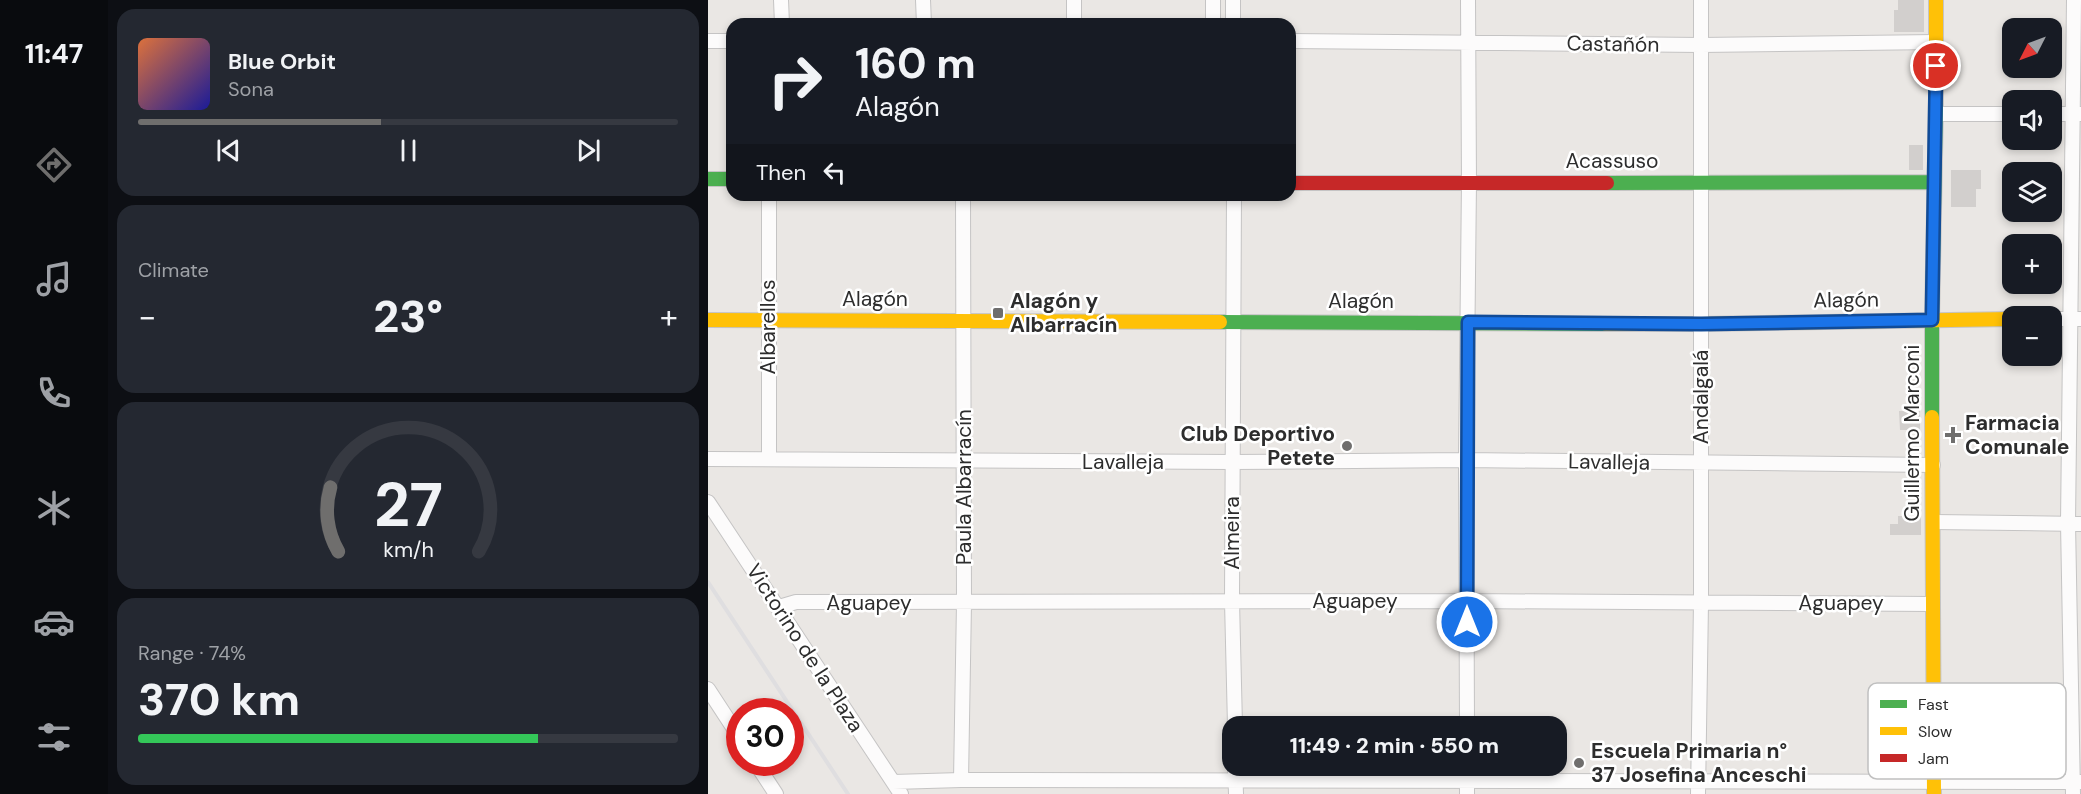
<!DOCTYPE html>
<meta charset="utf-8">
<style>
:root{--surface:#171b24;--page:#242831;--text:#f1f3f6;--muted:#9ea1a6;--line:#363941;--accent:#6f6e6d}
body{margin:0;font-family:"DM Sans",sans-serif;background:var(--page);color:var(--text);height:100vh;display:flex;flex-direction:column;font-size:22px;white-space:nowrap}
*{box-sizing:border-box;margin:0}
p{font-size:20px;color:var(--muted)}
.icon{flex:none;width:33px;height:33px;fill:none;stroke:currentColor;stroke-width:2;stroke-linecap:round;stroke-linejoin:round}
.map{position:relative;flex:1;overflow:hidden}
.drawer{display:flex;flex-direction:column;gap:9px;padding:9px;background:#0d0f14;width:600px}
.drawer>*{flex:none}
.top-card{position:absolute;left:18px;top:18px;width:570px;height:183px;border-radius:18px;box-shadow:0 3px 9px #0003;background:#171b24;color:var(--text);overflow:hidden}
.needle{width:39px;rotate:228deg}
.buttons{position:absolute;left:1294px;top:18px;display:grid;gap:12px}
.buttons a{display:grid;place-items:center;width:60px;height:60px;border-radius:12px;background:var(--surface);box-shadow:0 3px 9px #0003;font-size:30px}
.speed{position:absolute;left:18px;top:698px;display:flex;gap:12px;font-size:30px;font-weight:700;text-align:center}
.speed>*{display:grid;place-content:center;width:78px;height:78px;border-radius:50%;background:var(--surface);box-shadow:0 3px 9px #0003;line-height:1}
.speed .limit{border:9px solid #d22;background:#fff;color:#111}
.pin{position:absolute;display:grid;place-items:center;width:51px;height:51px;color:#fff;margin:-26px;border:3px solid #fff;border-radius:50%;box-shadow:0 2px 6px #0007}
.me{position:absolute;width:66px;margin:-33px;rotate:0deg;stroke-linejoin:round;filter:drop-shadow(0 0 4px #0008)}
.turn{display:flex;align-items:center;gap:21px;height:126px;padding:0 30px;font-size:27px}
.turn .icon{width:78px;height:78px;stroke-width:2.5}
.turn b{display:block;font-size:42px;line-height:51px}
.then{display:flex;align-items:center;height:57px;padding:0 30px;background:#0003;gap:12px;font-size:22px}
.big{font-size:45px;font-weight:800;line-height:1.1}
.drawer .card{flex:1;display:flex;flex-direction:column;justify-content:center;gap:9px;min-width:0;padding:0 21px;border-radius:18px;background:var(--page)}
.drawer .dial{align-items:center;gap:0}
.dial svg{height:156px;overflow:visible;fill:none;stroke:var(--line);stroke-width:7;stroke-linecap:round;text-anchor:middle}
.dial text{fill:var(--text);stroke:none}
.song{display:flex;align-items:center;gap:18px}
.cover{width:72px;height:72px;border-radius:9px;background:linear-gradient(135deg,hsl(20 70% 55%),hsl(240 70% 35%))}
.played{height:6px;border-radius:3px;background:linear-gradient(90deg,var(--accent) 45%,var(--line) 45%)}
.keys{display:flex;justify-content:space-around;direction:ltr}
.heat{display:flex;justify-content:space-between;align-items:center;font-size:33px;direction:ltr}
.charge{height:9px;border-radius:4px;background:linear-gradient(90deg,#34c759 74%,var(--line) 0)}
.trip{position:absolute;left:514px;top:716px;width:345px;height:60px;border-radius:18px;background:var(--surface);box-shadow:0 3px 9px #0003;font-weight:800;line-height:60px;text-align:center}
main{display:flex;flex:1;min-height:0}
.menu{display:flex;flex-direction:column;width:108px;justify-content:space-around;align-items:center;background:#090b0e;color:var(--muted)}
.menu .icon{width:42px;height:42px}
.menu .on{color:var(--accent)}
.menu b{font-size:27px;color:var(--text)}
.map>svg:first-child{display:block}
.building{fill:#d2cfcd}
.lines{fill:none;stroke-linecap:round;stroke-linejoin:round}
.street-casing{stroke:#c5c4c4;stroke-width:16}
.fast-casing{stroke:#c5c4c4;stroke-width:16}
.slow-casing{stroke:#c5c4c4;stroke-width:16}
.jam-casing{stroke:#c5c4c4;stroke-width:16}
.street{stroke:#fcfbfb;stroke-width:14}
.fast{stroke:#4caf50;stroke-width:14}
.slow{stroke:#ffc107;stroke-width:14}
.jam{stroke:#c62828;stroke-width:14}
.rail{stroke:#dfdee0;stroke-width:4}
.route-casing{stroke:#114b97;stroke-width:15}
.route{stroke:#1a73e8;stroke-width:10}
.poi-dot{fill:#6f6e6d;stroke:#fff;stroke-width:2}
.labels{text-anchor:middle;dominant-baseline:central;stroke-width:5;stroke-linejoin:round;paint-order:stroke}
.street-label{font-size:21px;fill:#2d2d2d;stroke:#fff}
.poi-label{font-size:21px;font-weight:bold;fill:#2d2d2d;stroke:#fff;text-anchor:start}
.key{fill:#fff;stroke:#c0c0c0;stroke-width:1.5}
.key-label{font-size:16px;fill:#2d2d2d}
</style>
<main>
<nav class="menu">
<b>11:47</b>
<svg class="icon on" aria-label="directions" viewBox="0 0 24 24"><path d="M12 3l9 9-9 9-9-9zM9 14v-3h6M13 9l2 2-2 2"/></svg>
<svg class="icon" aria-label="music" viewBox="0 0 24 24"><path d="M9 18V5l10-2v13"/><circle cx="6" cy="18" r="3"/><circle cx="16" cy="16" r="3"/></svg>
<svg class="icon" aria-label="phone" viewBox="0 0 24 24"><path d="M5 4h4l2 5-3 2q2 4 5 5l2-3 5 2v4C11 20 4 13 5 4z"/></svg>
<svg class="icon" aria-label="climate" viewBox="0 0 24 24"><path d="M12 3v18M4 7l16 10M4 17L20 7"/></svg>
<svg class="icon" aria-label="car" viewBox="0 0 24 24"><path d="M5 17H2v-5l4-1 3-4h7l3 4 3 1v5h-3M9 17h6M6 11h13"/><circle cx="7" cy="17" r="2"/><circle cx="17" cy="17" r="2"/></svg>
<svg class="icon" aria-label="filters" viewBox="0 0 24 24"><path d="M4 7h16M4 17h16"/><circle cx="9" cy="7" r="2"/><circle cx="15" cy="17" r="2"/></svg>
</nav>
<section class="drawer">
<div class="card">
<div class="song"><i class="cover"></i><div><b>Blue Orbit</b><p>Sona</p></div></div>
<div class="played"></div>
<div class="keys"><svg class="icon" aria-label="previous" viewBox="0 0 24 24"><path d="M18 5L8 12l10 7zM5 5v14"/></svg><svg class="icon" aria-label="pause" viewBox="0 0 24 24"><path d="M8 5v14M16 5v14"/></svg><svg class="icon" aria-label="next" viewBox="0 0 24 24"><path d="M6 5l10 7-10 7zM19 5v14"/></svg></div>
</div>
<div class="card"><p>Climate</p>
<div class="heat"><a>−</a><b class="big">23°</b><a>+</a></div>
</div>
<div class="card dial"><svg viewBox="0 0 100 80">
<path d="M14 69A42 42 0 1 1 86 69"/>
<path d="M14 69A42 42 0 0 1 10 36" stroke="#6f6e6d"/>
<text x="50" y="56" font-size="32" font-weight="700">27</text>
<text x="50" y="72" font-size="11">km/h</text>
</svg></div>
<div class="card"><p>Range · 74%</p><b class="big">370 km</b><div class="charge"></div></div>
</section>
<div class="map">
<svg width="1373" height="794" viewBox="0 0 1373 794">
<rect width="100%" height="100%" fill="#eae7e4"/>
<path class="building" d="M1190,0H1216V32H1186V10H1190Z
M1201,145H1215V170H1201Z
M1243,170H1273V189H1268V207H1243Z
M1191,411H1212V430H1192Z
M1190,516H1213V535H1182V524H1190Z"/>
<g class="lines">
<g class="street-casing">
<path id="street" d="M73,0L74,24
M215,0L216,24
M366,0V24
M505,0V24
M525,0V24
M0,41H24
M582,41L993,45L1228,42
M1228,114H1305
M1344,114H1373
M61,195V459
M526,195L524,601L527,726
M1344,319H1373
M0,459L524,462L758,460L1225,465
M0,502L193,794
M1226,522L1373,524
M71,607L88,602L759,601L1224,604
M0,689L32,738
M759,726L758,460L761,182L760,0
M47,762L68,794
M527,765L528,794
M759,765V794
M253,780L256,603L255,195
M185,782L253,780L1373,782
M990,794L993,603V0
M1365,794L1360,523L1366,0"/>
</g>
<g class="fast-casing">
<path id="fast" d="M0,179H24
M899,183L1226,182
M512,322L898,324
M1224,417V320L1228,102"/>
</g>
<g class="slow-casing">
<path id="slow" d="M1228,0V102
M0,320L512,322
M898,324H993L1305,319
M1224,417L1226,794"/>
</g>
<g class="jam-casing">
<path id="jam" d="M582,183H899"/>
</g>
<use href="#street" class="street"/>
<use href="#fast" class="fast"/>
<use href="#slow" class="slow"/>
<use href="#jam" class="jam"/>
<path class="rail" d="M0,582L140,794"/>
</g>
<g class="lines">
<g class="route-casing">
<path id="route" d="M759,622L760,322L993,324L1224,320L1228,66"/>
</g>
<use href="#route" class="route"/>
</g>
<g class="poi-dot">
<rect x="284" y="307" width="12" height="12" rx="3"/>
<path d="M1242 426h6v6h6v6h-6v6h-6v-6h-6v-6h6z"/>
<circle cx="639" cy="446" r="6"/>
<circle cx="871" cy="763" r="6"/>
</g>
<g class="labels">
<g class="street-label">
<text transform="translate(905 44) rotate(1)">Castañón</text>
<text x="904" y="161">Acassuso</text>
<text x="167" y="299">Alagón</text>
<text transform="translate(1138 300) rotate(-1)">Alagón</text>
<text x="653" y="301">Alagón</text>
<text transform="translate(60 327) rotate(-90)">Albarellos</text>
<text transform="translate(993 397) rotate(-90)">Andalgalá</text>
<text transform="translate(1204 433) rotate(-90)">Guillermo Marconi</text>
<text x="415" y="462">Lavalleja</text>
<text transform="translate(901 462) rotate(1)">Lavalleja</text>
<text transform="translate(256 487) rotate(-90)">Paula Albarracín</text>
<text transform="translate(524 533) rotate(-90)">Almeira</text>
<text x="647" y="601">Aguapey</text>
<text x="161" y="603">Aguapey</text>
<text x="1133" y="603">Aguapey</text>
<text transform="translate(97 648) rotate(57)">Victorino de la Plaza</text>
</g>
<g class="poi-label">
<text x="302" y="301">Alagón y<tspan x="302" dy="24">Albarracín</tspan></text>
<text x="1257" y="423">Farmacia<tspan x="1257" dy="24">Comunale</tspan></text>
<text x="627" y="434" text-anchor="end">Club Deportivo<tspan x="627" dy="24">Petete</tspan></text>
<text x="883" y="751">Escuela Primaria n°<tspan x="883" dy="24">37 Josefina Anceschi</tspan></text>
</g>
</g>
<rect x="1160" y="683" width="198" height="96" rx="9" class="key"/>
<rect x="1172" y="700" width="27" height="8" fill="#4caf50"/>
<rect x="1172" y="727" width="27" height="8" fill="#ffc107"/>
<rect x="1172" y="754" width="27" height="8" fill="#c62828"/>
<g class="key-label">
<text x="1210" y="710">Fast</text>
<text x="1210" y="737">Slow</text>
<text x="1210" y="764">Jam</text>
</g>
</svg>
<div class="buttons">
<a><svg class="needle" viewBox="-14 -14 28 28"><path d="M0-13l5 13h-10z" fill="#e53935"/><path d="M0 13l5-13h-10z" fill="#9ea1a6"/></svg></a>
<a><svg class="icon" aria-label="sound" viewBox="0 0 24 24"><path d="M4 9h4l5-4v14l-5-4H4zM17 9q2 3 0 6"/></svg></a>
<a><svg class="icon" aria-label="layers" viewBox="0 0 24 24"><path d="M12 4l9 5-9 5-9-5zM3 14l9 5 9-5"/></svg></a>
<a>+</a>
<a>−</a>
</div>
<div class="speed"><div class="limit">30</div></div>
<div class="pin" style="left:1228px;top:66px;background:#d93025"><svg class="icon" aria-label="arrive" viewBox="0 0 24 24"><path d="M6 21V4h12l-3 4 3 4H6"/></svg></div>
<svg class="me" style="left:759px;top:622px" viewBox="-20 -20 40 40"><circle r="17" fill="#1a73e8" stroke="#fff" stroke-width="3"/><path d="M0-11L8 9 0 5-8 9z" fill="#fff"/></svg>
<div class="trip">11:49 · 2 min · 550 m</div>
<div class="top-card">
<div class="turn"><svg class="icon" aria-label="right" viewBox="0 0 24 24"><path d="M7 20v-9h11M14 6l5 5-5 5"/></svg><div><b>160 m</b>Alagón</div></div>
<div class="then">Then<svg class="icon" aria-label="left" viewBox="0 0 24 24"><path d="M17 20v-9H6M10 6l-5 5 5 5"/></svg></div>
</div>
</div>
</main>
